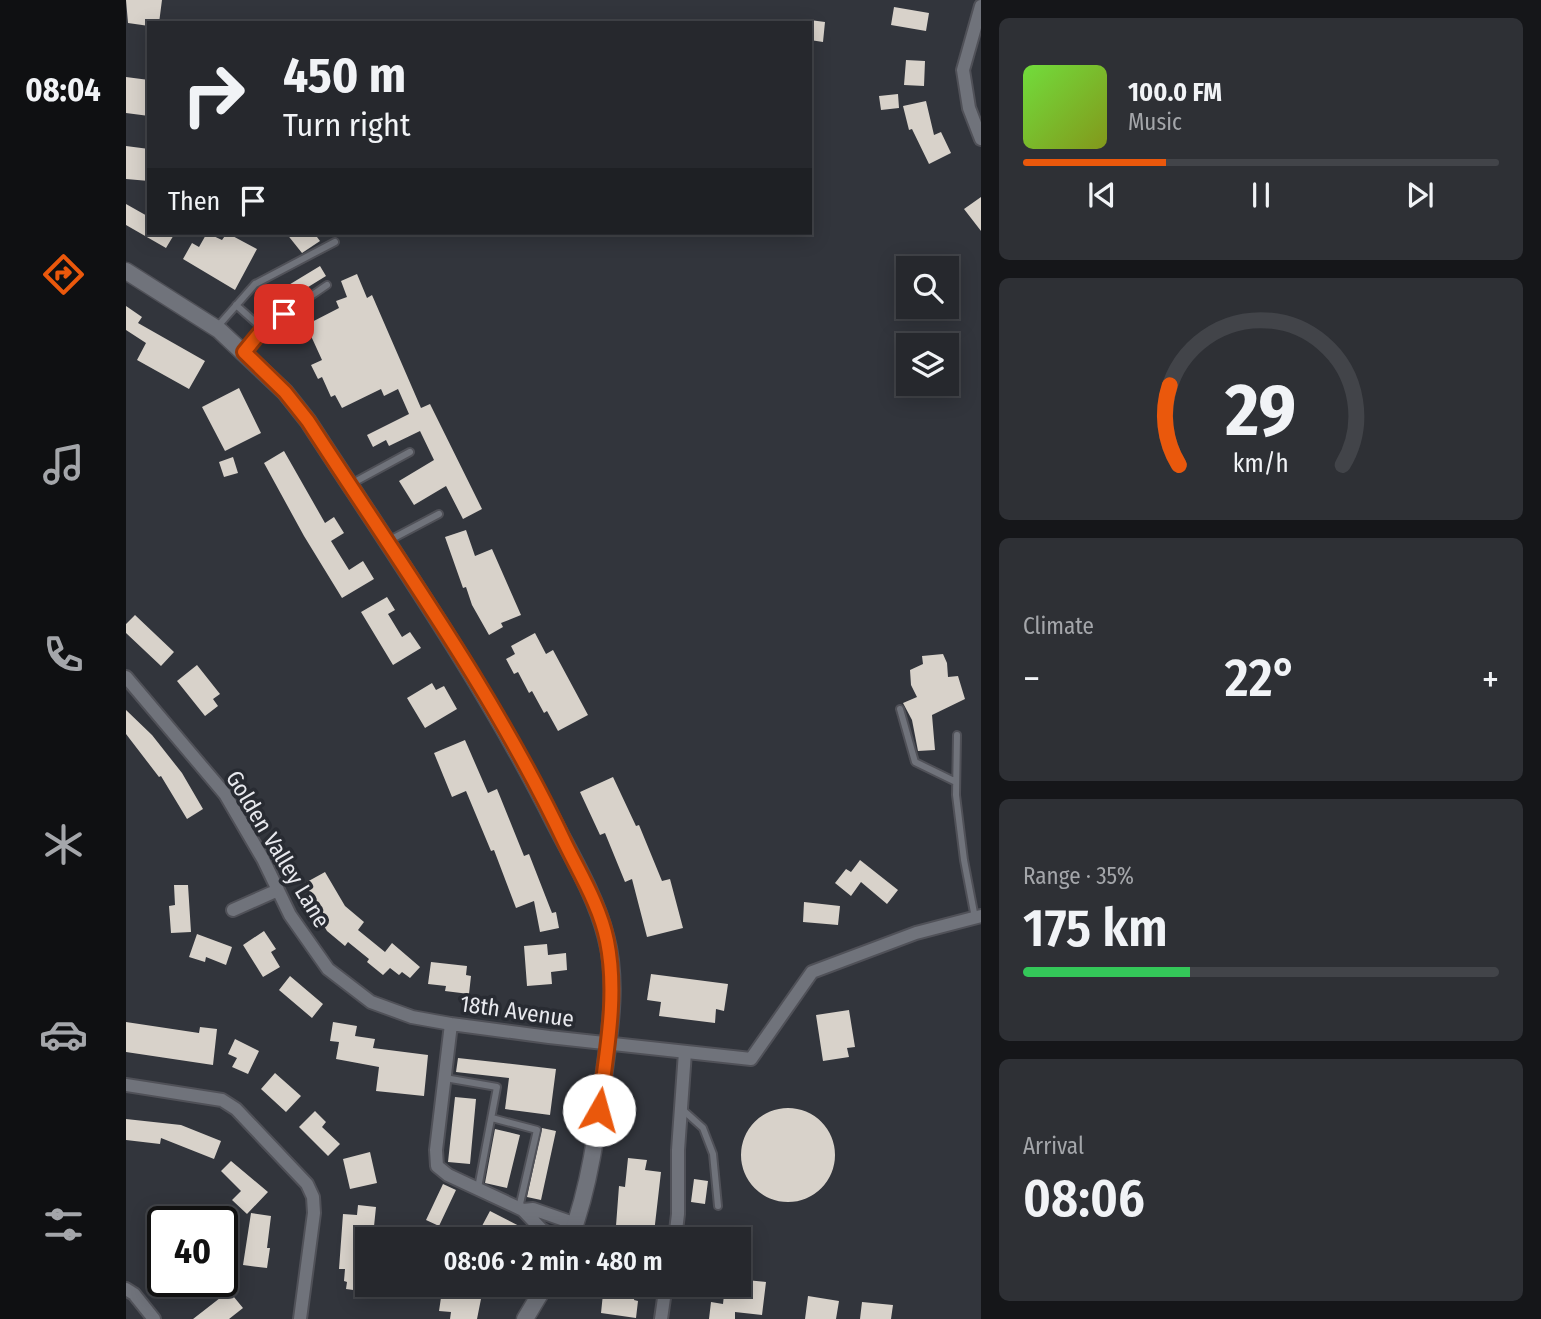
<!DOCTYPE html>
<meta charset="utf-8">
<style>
:root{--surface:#26282d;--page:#2e3035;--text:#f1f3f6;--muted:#a4a6aa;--line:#424449;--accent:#ea580c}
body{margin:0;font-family:"Fira Sans Condensed",sans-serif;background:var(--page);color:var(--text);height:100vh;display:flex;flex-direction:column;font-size:26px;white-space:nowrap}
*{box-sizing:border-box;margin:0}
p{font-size:23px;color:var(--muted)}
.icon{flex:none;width:38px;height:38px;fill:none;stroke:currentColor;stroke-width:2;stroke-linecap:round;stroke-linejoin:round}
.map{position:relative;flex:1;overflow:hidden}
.sheet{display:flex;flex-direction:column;gap:18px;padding:18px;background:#151619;width:560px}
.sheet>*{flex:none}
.top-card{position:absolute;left:21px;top:21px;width:665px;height:214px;border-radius:0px;box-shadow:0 4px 18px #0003,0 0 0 2px var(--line);background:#26282d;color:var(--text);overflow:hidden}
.buttons{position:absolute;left:770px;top:256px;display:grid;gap:14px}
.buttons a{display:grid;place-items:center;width:63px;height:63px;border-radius:0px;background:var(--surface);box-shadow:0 4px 18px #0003,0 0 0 2px var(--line);font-size:35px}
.speed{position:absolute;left:21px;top:1206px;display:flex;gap:14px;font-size:35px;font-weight:700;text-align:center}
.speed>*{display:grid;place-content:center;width:91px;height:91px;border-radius:50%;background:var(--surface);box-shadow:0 4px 18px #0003,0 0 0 2px var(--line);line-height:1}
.speed .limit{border:4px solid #111;border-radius:10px;background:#fff;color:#111}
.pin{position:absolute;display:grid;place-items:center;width:60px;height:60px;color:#fff;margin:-30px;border-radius:14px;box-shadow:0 4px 10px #0006}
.me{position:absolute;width:77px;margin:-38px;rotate:7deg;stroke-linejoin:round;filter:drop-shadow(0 0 5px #0008)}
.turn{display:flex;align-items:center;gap:24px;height:147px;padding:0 21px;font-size:32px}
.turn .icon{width:91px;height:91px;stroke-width:2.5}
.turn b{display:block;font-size:49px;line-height:60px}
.then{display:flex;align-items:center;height:66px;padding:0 21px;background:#0003;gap:14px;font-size:26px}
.big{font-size:52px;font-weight:600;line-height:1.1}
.sheet .tile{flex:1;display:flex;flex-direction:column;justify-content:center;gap:10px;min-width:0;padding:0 24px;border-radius:10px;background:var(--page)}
.sheet .dial{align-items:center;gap:0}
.dial svg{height:182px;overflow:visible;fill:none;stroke:var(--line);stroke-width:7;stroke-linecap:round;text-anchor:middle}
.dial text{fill:var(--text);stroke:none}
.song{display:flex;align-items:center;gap:21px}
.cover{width:84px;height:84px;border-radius:10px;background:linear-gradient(135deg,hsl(100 70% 55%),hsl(70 70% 35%))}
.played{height:7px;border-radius:4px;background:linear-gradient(90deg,var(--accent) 30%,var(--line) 30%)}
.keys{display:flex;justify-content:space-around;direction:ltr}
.heat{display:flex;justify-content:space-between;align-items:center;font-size:38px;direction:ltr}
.charge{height:10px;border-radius:5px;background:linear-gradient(90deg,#34c759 35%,var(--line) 0)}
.trip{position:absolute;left:229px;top:1227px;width:396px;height:70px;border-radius:0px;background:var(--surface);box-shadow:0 4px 18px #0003,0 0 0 2px var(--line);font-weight:600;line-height:70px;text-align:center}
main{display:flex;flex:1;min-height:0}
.tab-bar{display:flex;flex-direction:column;width:126px;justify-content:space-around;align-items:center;background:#0f1012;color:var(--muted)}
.tab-bar .icon{width:49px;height:49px}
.tab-bar .current{color:var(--accent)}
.tab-bar b{font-size:32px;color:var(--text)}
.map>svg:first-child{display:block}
.building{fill:#d8d2ca}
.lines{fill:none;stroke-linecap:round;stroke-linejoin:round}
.service-casing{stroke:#505158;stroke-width:10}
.minor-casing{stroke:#505158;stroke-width:16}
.tertiary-casing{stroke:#505158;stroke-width:19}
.service{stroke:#70737b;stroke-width:6}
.minor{stroke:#70737b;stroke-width:12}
.tertiary{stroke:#70737b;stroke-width:16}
.route-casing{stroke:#983908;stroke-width:18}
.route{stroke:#ea580c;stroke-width:12}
.labels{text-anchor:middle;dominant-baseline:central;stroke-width:7;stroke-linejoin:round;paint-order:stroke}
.street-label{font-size:23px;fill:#e8e9ee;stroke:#282b32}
</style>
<main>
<nav class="tab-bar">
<b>08:04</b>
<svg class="icon current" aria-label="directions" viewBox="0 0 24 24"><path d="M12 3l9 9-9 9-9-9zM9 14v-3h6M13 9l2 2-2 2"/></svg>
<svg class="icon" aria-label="music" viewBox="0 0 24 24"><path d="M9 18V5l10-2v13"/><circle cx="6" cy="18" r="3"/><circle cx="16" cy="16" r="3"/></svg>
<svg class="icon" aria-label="phone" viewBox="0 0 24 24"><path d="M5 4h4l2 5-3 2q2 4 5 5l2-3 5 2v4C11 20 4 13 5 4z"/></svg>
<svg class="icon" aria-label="climate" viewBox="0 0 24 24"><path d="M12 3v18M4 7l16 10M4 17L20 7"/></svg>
<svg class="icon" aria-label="car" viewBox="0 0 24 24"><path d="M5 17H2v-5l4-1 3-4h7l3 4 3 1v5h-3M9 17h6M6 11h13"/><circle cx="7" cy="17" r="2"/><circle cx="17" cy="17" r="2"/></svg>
<svg class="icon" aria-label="filters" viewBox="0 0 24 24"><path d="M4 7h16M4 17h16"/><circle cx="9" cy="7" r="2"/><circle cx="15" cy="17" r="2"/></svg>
</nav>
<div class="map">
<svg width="855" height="1319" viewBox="0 0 855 1319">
<rect width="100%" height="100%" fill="#32353c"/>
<path class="building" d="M0,0H36L33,23H23V26L2,23Z
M768,7L803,13L800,31L765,25Z
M684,20L699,22L697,42L684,40Z
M780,60L799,61L798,86L778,85Z
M0,77L23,80V116L0,113Z
M772,94L773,108L755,110L753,96Z
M800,101L808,135L815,132L825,153L803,164L786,129L783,130L777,106Z
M0,146L23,149V181L0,179Z
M855,197V231L838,209Z
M0,204L23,217V233H49L40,248L0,225Z
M81,233L96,240L101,233L131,249L109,290L57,259L66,243L73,247Z
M160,233H188L194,241L176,253Z
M194,266L200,276L140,313L133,303Z
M231,274L241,298L246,295L295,408L304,404L356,509L337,519L320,486L288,505L273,481L308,460L294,431L263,446L260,440L247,447L241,435L283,414L272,389L258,396L255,389L216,408L209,395L205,397L196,377L192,379L185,365L196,360L180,325L213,308L210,301L221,297L215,281Z
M0,306L16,317L12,323L79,361L63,389L11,360L20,343L0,330Z
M113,388L135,433L99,451L76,407Z
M158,451L199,523L208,517L218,533L205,541L223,570L237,561L248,579L216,598L178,536L138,463Z
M107,457L112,473L98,477L93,462Z
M340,530L349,556L366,549L395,615L375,623L377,627L363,635L346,605L340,587L337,588L319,537Z
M261,597L269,610L262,614L276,637L284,632L295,648L267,665L235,612Z
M9,615L48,652L35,666L0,633V624Z
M409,633L420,654L427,650L462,715L432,731L421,711L418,713L406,691L403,693L392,672L388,674L380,659L389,654L385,646Z
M817,654L821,663L822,677L832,676L839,699L806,715L809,750L792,751L786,720L777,703L791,697L785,685L784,670L797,664L796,656Z
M71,665L94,694L87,699L92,706L79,716L51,681Z
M306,683L310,690L318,686L331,709L299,728L281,698Z
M0,710L26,735L56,773L77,809L61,819L35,776L33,777L0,734Z
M339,740L362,793L371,789L398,856L403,854L426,913L430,912L433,928L414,932L408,901L390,908L368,850L365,851L340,791L326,797L308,753Z
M487,777L510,826L513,825L536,881L544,879L557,928L521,937L506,879L499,882L479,833L474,835L454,792Z
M734,860L772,890L761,904L735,882L725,896L709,883L720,869L725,872Z
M199,872L219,906L238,922L232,930L259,952L266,943L294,967L284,978L276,972L273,975L264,968L257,975L241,962L243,959L222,942L219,946L201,931L184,902L188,900L179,883Z
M48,885H62L65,932L45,933L43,906L49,905Z
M678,902L714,906L712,925L677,922Z
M138,931L150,949L145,952L154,967L137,977L117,945Z
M71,934L106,947L100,965L80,957L79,962L63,957Z
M421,944L422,955L440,953L441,970L425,972L426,984L401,986L398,946Z
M305,962L341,966L340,975L345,976L343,994L319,991L320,986L302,984Z
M525,974L602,984L598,1011L590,1009L589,1023L533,1016L535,1002L521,1000Z
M164,976L197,1004L186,1018L153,990Z
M723,1010L729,1047L721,1048L723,1057L697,1061L690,1015Z
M0,1022L73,1033L74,1027L91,1029L87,1065L0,1052Z
M207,1022L231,1026L229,1036L249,1039L247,1048L302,1055L298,1096L250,1091L253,1067L210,1059L213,1042L204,1041Z
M109,1039L133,1051L122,1074L106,1067L111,1058L102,1054Z
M332,1058L430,1069L424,1115L379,1109L383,1078L330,1072Z
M149,1073L175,1096L160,1112L135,1089Z
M329,1097L350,1099L344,1164L322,1162Z
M615 1155a47 47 0 1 1 94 0a47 47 0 1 1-94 0Z
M189,1111L200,1122L196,1127L214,1144L202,1156L173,1127Z
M0,1119L55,1125L95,1141L88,1159L35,1138L34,1144L0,1140Z
M416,1128L430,1131L415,1200L401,1197Z
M369,1129L394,1135L381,1188L359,1183Z
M244,1152L251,1183L224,1189L217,1159Z
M502,1158L521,1160L519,1170L535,1172L528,1233L522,1232L520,1239H489L493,1186L499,1187Z
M105,1161L142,1192L121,1214L106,1200L115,1191L95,1171Z
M568,1179L582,1181L579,1204L565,1202Z
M317,1184L330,1190L313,1226L300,1220Z
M232,1205L250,1207L247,1236L242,1235V1292L220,1289L221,1282L218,1281L219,1269H213L217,1214L231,1215Z
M364,1211L401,1230L396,1239H349Z
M125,1213L145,1216L141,1248H144L141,1268L117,1265Z
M620,1280L640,1282L636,1315L609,1312V1319H583L585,1302L597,1304L599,1285L619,1287Z
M317,1284H358L351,1319H324L325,1312L313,1311Z
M478,1284H511L508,1300L512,1301L510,1318L475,1313Z
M103,1291L117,1308L103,1319H67Z
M682,1296L713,1301L710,1319H679Z
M736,1302L767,1305L765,1319H734Z"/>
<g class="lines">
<g class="service-casing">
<path id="service" d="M110,305L137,329L118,351
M92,326L129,284L209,242
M137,329L201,285
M225,484L284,452
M262,541L313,514
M774,709L789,762L830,782
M831,735L830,795L838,860L849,918
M319,1078L371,1087L352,1188
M557,1110L577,1128L587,1154L592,1206
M366,1118L411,1130L393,1208"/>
</g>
<g class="minor-casing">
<path id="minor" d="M855,6L837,70L843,108L855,139
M0,677L99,794L137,859L164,915L202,969L245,1002L286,1017L325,1024L423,1037L625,1059L686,972L790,933L855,916
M107,910L152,890
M325,1024L310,1150L311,1166L322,1175L397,1210L415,1229L431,1239
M0,1085L96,1100L110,1109L181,1184L187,1197L188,1213L174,1319
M397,1210L407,1209L450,1224
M549,1239L552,1214V1150L559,1052
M0,1289L8,1294L28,1319
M535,1319L540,1284"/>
</g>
<g class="tertiary-casing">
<path id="tertiary" d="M0,271L93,330L159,392L182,421C267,552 358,682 428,822C447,859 470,897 480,937C492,981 484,1030 478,1074C471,1130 464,1186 444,1239
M399,1319L420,1284"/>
</g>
<use href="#service" class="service"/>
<use href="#minor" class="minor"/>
<use href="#tertiary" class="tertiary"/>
</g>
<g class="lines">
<g class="route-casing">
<path id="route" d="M158,314L137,329L118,352L159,392L182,421C271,559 369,694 439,843C454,874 474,906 481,941C492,996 480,1054 473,1110"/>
</g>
<use href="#route" class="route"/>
</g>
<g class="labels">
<g class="street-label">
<text transform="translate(152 849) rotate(59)">Golden Valley Lane</text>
<text transform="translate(391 1011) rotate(8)">18th Avenue</text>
</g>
</g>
</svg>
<div class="buttons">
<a><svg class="icon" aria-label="search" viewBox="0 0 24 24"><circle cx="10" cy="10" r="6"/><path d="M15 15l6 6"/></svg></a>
<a><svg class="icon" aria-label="layers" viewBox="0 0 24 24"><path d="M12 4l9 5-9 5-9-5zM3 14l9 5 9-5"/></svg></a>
</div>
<div class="speed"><div class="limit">40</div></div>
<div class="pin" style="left:158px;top:314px;background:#d93025"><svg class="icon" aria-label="arrive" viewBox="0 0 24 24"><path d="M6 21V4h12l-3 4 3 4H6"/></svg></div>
<svg class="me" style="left:473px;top:1110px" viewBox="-20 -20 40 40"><circle r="19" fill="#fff"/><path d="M0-13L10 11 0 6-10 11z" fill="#ea580c"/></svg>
<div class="trip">08:06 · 2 min · 480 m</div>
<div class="top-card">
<div class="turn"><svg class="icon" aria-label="right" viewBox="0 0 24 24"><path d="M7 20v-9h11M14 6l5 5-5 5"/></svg><div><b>450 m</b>Turn right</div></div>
<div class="then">Then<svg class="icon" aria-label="arrive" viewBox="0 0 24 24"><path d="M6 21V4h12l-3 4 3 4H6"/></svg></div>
</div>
</div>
<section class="sheet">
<div class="tile">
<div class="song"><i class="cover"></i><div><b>100.0 FM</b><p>Music</p></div></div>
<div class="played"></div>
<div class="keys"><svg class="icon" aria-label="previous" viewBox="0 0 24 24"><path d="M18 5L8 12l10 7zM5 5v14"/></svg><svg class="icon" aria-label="pause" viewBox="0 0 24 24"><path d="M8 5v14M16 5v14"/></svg><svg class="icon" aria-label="next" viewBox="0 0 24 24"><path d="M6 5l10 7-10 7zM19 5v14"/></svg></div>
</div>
<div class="tile dial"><svg viewBox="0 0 100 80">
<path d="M14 69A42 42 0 1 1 86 69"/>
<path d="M14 69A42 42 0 0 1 10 34" stroke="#ea580c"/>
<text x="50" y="56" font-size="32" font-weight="700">29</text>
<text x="50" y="72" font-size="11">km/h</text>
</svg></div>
<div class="tile"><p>Climate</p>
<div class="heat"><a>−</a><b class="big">22°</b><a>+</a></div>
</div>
<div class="tile"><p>Range · 35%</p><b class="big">175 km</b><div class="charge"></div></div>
<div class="tile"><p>Arrival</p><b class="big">08:06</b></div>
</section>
</main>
